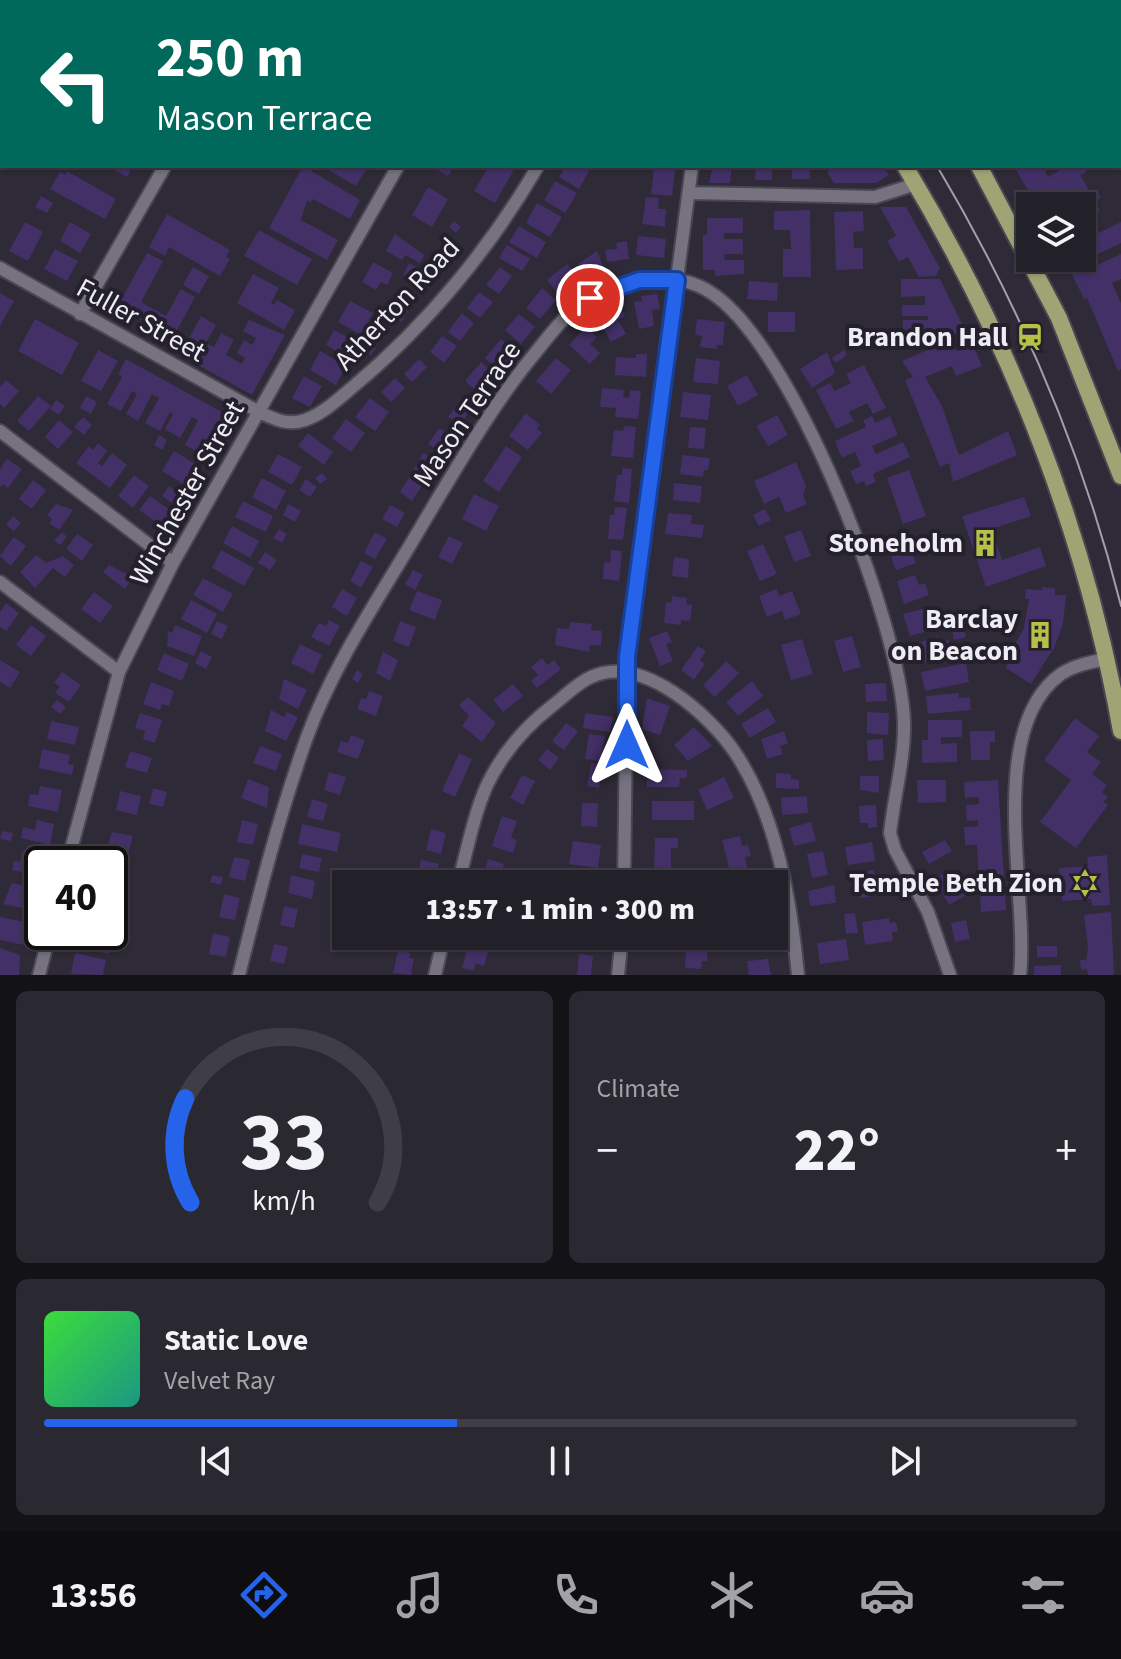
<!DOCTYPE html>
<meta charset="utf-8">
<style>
:root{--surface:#222029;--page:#2a2831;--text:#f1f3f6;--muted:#a2a3a8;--line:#3f3e46;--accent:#2563eb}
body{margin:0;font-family:"Source Sans 3",sans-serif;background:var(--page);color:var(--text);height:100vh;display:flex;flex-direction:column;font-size:30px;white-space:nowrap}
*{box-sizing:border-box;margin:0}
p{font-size:26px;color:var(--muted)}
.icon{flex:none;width:44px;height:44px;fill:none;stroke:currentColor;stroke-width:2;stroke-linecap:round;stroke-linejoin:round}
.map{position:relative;height:975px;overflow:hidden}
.panel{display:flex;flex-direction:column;gap:16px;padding:16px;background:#131217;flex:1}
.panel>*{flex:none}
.guide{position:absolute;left:0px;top:0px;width:1122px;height:168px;box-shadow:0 2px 6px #0004,0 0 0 2px var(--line);background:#00695c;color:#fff;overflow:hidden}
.tools{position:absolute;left:1016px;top:192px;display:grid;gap:16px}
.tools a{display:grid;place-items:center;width:80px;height:80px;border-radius:0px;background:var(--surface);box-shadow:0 2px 6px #0004,0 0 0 2px var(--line);font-size:40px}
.speed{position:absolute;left:24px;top:846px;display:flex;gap:16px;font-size:40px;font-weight:700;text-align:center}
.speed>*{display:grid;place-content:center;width:104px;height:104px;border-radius:50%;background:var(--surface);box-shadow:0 2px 6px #0004,0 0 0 2px var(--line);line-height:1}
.speed .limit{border:4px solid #111;border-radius:12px;background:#fff;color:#111}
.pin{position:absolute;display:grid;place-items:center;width:68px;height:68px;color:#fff;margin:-34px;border:4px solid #fff;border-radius:50%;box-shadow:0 2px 8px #0007}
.me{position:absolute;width:88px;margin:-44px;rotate:0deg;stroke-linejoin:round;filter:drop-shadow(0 0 6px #0008)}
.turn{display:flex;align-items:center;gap:28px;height:168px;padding:0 24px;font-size:36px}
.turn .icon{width:104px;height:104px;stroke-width:2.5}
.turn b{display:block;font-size:56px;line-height:68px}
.big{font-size:60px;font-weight:800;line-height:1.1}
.panel .widget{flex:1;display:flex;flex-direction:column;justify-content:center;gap:12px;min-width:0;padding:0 28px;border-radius:12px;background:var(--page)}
.panel .dial{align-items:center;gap:0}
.dial svg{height:208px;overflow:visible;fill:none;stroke:var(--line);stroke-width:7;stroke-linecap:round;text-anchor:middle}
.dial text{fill:var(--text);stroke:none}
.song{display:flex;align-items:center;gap:24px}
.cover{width:96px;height:96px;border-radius:12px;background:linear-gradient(135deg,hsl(120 70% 55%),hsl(170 70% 35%))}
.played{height:8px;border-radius:4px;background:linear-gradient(90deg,var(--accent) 40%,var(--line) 40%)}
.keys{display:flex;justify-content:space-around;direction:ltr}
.heat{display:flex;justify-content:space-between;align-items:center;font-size:44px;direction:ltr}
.panel .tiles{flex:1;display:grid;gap:16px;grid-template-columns:1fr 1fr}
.widget:last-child{grid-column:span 2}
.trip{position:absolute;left:332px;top:870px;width:456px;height:80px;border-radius:0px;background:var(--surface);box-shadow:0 2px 6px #0004,0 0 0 2px var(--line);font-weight:800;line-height:80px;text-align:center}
.tabs{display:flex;height:128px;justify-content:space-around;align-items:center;background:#0e0d10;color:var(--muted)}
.tabs .icon{width:56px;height:56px}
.tabs .on{color:var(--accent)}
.tabs b{font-size:36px;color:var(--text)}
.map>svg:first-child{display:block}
.building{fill:#433067;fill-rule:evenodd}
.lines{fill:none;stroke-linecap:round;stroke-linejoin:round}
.minor-casing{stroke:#4a4752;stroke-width:16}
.major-casing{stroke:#4a4752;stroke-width:20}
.minor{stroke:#767280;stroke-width:12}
.major{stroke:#a0a475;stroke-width:16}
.tram{stroke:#a29faa;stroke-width:2}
.route-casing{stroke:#184099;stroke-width:20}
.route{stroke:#2563eb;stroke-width:14}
.labels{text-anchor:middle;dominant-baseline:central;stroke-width:8;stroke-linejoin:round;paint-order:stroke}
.street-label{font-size:28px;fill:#eeecf5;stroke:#24212c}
.poi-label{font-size:28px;font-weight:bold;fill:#eeecf5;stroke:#24212c;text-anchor:end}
</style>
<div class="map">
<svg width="1121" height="975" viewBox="0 0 1121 975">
<rect width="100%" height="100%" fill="#2e2a37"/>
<path class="building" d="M107,166H133L127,177Z
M303,166L360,200L350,219L313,199L311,202L307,201L301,220L338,240L327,260L269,228Z
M322,166H368L356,186Z
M430,166H454L448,176Z
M489,166H516L495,203L474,191Z
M566,166H581L589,171L579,189L559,177Z
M713,166H732L730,183H709Z
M756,166H772V180H755Z
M792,166H809L810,179H792Z
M833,166H883L889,175L876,183H834L827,172Z
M1014,166H1053L1045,171L1048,177L1059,171L1057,166H1075L1076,169L1084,166L1087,172L1080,175L1092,195L1098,192L1101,198L1095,201L1100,211L1087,218L1082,216V206H1037ZM1070,190L1073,196L1061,202L1058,196Z
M654,168L675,170L672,196L651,194Z
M67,171L116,199L105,219L50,189L60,172L65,175Z
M555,181L577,193L565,213L544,200Z
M428,187L448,199L432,227L412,215Z
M41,196L53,203L47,213L35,207Z
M646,197L659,198L658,209H666L665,227L642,224Z
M537,203L562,217L550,237L526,223Z
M880,207H906L940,268L936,276L919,277L908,257L899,262L887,241L896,236Z
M810,210L811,277H783V249H791L790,230H774V211Z
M863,211L864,231L853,232L854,248H863V269L836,270L834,212Z
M167,214L230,250L226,257L230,259L220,276L169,247L165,256L149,247Z
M707,218H743V233H724V239H743V254H724L725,260H744V274L715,276V270H703V235H707Z
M454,221L461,227L456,233L449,227Z
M25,222L43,232L28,261L9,251Z
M70,222L91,234L80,253L60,241Z
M1121,222V243L1094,256L1098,265L1121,254V279L1112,283L1121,303V369L1118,371L1087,298L1084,299L1064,258H1082V241Z
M519,226L546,242L537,258L509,242Z
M259,230L312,259L297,285L244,256Z
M395,234L424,255L420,263L405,255L402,260L386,251Z
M638,236L666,239L664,258L636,255Z
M627,241L629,259L607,262L605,250L617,249L616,243Z
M507,245L530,259L522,271L499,258Z
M55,249L78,261L67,281L44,269Z
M597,251L604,268L584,277L578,264Z
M147,253L163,261L141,302L166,316L181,289L195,297L173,338L117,307Z
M373,262L393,273L387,285L381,282L376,290L362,282Z
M409,263L435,277L428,289L403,275Z
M567,264L582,283L562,299L547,280Z
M193,267L209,276L199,294L183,285Z
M500,267L512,276L499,294L486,285Z
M253,274L279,288L271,303L274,305L277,300L295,310L284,330L237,303Z
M901,279H940L967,334H903V320H928V316H902V305H925V296L901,297Z
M749,281L778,283L777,301L747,299Z
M542,288L556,300L540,319L526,308Z
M402,289L416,297L402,322L388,315Z
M479,292L493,302L480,318L467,308Z
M0,293L14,301L0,326Z
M657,294L660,309L652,310L654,326L639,329L634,302L642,301L641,296Z
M350,301L373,313L361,335L338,322Z
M617,302L625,316L618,320L626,334L611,342L596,314Z
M768,312H795V332H768Z
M462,313L474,323L460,341L448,332Z
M519,314L535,327L521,344L505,330Z
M201,316L216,325L206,343L214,347L221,333L234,340L226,355L242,364L245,358L237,353L244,340L252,345L256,338L243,331L249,320L285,335L252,395L180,355Z
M383,318L391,321L382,333L376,326Z
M35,319L79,343L62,375L18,351Z
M697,319L725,322L723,345H717V349L700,347L702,336L695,335Z
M586,327L597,337L590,344L600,353L590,364L569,345Z
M334,330L362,345L353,360L326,345Z
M442,336L457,346L444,363L430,352Z
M501,339L515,352L499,371L485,358Z
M367,342L376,348L371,355L362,349Z
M937,346L939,351L950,346L957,351L974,347L982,366L956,376L952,366L925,377L942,406L959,455L1008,431L1017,455L953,482L949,463L940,467L905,380L913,377L902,361Z
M98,350L118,361L101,391L81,381Z
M844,350L847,355L836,363L832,358Z
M320,351L346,366L336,385L310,370Z
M827,352L835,373L812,388L800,369Z
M636,354H647L646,377L615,375L616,357L636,358Z
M556,358L571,370L551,394L536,381Z
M696,358L720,361L718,384L693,382Z
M126,359L238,421L215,462L185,445L198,420L192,417L180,438L165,429L173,414L170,412L160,431L145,423L159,398L152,394L138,421L126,414L137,394L132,391L121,411L107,404L122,377L118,374Z
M419,359L427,367L412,382L404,374Z
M481,362L497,376L481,395L465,381Z
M864,365L886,408L873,414L867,403L849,412L854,421L836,429L816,390L830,383L834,391L851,383L846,374Z
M747,375L758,395L738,406L727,386Z
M304,376L322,386L310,407L292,398Z
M395,378L405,388L391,402L381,392Z
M6,380L19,391L4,408L0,404V387Z
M602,388L624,390L623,397L629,398L630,390L641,391L638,419L615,417L616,408L600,407Z
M683,392L711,395L708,420L680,417Z
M38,396L51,406L29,431L17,421Z
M86,396L97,402L91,414L80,408Z
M370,398L389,412L375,431L355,417Z
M460,399L472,406L461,425L448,417Z
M56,400L65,406L59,415L50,409Z
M526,413L540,425L537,429L542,433L528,450L509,436Z
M777,415L788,435L768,446L756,426Z
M872,416L875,423L890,416L898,435L872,446L876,454L903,442L910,457L873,474L876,482L866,486L864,481L856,484L850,471L861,466L855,452L842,458L835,441L866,427L863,420Z
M83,417L92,425L84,435L74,427Z
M346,419L365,433L351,452L332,438Z
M59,420L73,432L58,449L45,437Z
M624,426L636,427L633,458L611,456L614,430L623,431Z
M690,427L706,428L704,449L688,448Z
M439,428L452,436L442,453L428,444Z
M308,433L333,452L324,465L298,446Z
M159,435L167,440L162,450L154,445Z
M98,443L107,451L98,463L102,466L112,453L127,465L110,488L76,463L89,446L93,450Z
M506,446L522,457L499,492L483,481Z
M174,451L197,465L185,485L162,471Z
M423,453L435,459L425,478L413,471Z
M278,454L302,467L292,485L268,472Z
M682,455L710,458L708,470H704L703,477L680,474Z
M7,459L22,469L8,488L3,484L0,488V469Z
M796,462L806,486L803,496L807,504L786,513L779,497L764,504L754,481Z
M623,468L632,469L629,503L614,501L617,475H622Z
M909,470L926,516L903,524L887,478Z
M322,473L327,479L320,484L315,478Z
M134,475L149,486L133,508L118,496Z
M410,476L423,484L412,501L400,492Z
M262,478L286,491L276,510L252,497Z
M306,479L317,487L310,497L299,490Z
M33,480L46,490L32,509L19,499Z
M674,483L702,486L700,503L673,500Z
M169,486L179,494L172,503L162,496Z
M474,494L499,506L486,531L462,519Z
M150,496L174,513L163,527L139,510Z
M1024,497L1031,516L992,529L999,551L1002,560L1040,547L1046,566L986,587L962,516Z
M243,501L273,516L266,532L235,517Z
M56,504L73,510L59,530L49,523L52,519L47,515Z
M288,504L301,511L295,522L283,515Z
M390,505L405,513L397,527L382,519Z
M615,507L627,508L623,540L608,539L610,515H614Z
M765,509L771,520L759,526L753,515Z
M668,513L692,515L691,524L704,525L702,538L665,534Z
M13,516L21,523L14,531L6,525Z
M232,526L259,541L250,558L223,543Z
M279,529L287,534L282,543L273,538Z
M801,530L811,556L794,562L784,536Z
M62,532L67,537L60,545L54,541Z
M375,532L387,539L375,559L364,553Z
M77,534L93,545L82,561L66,549Z
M449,536L463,543L452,564L438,557Z
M14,537L26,546L11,566L0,556Z
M913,537L917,548L911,550L916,563L896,570L887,546Z
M763,544L777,574L760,581L747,551Z
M221,550L254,568L244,586L212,568Z
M611,550L622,551L619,581L603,579L604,562L610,563Z
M265,552L277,560L270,570L258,563Z
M36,555L46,563L63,556L74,565L65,577L53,568L35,588L20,572Z
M674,557L689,559L688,578L672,576Z
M361,561L373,567L361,588L350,581Z
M109,565L133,577L125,589L103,572Z
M413,570L423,575L415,590L405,584Z
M915,575L919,585L925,583L929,595L904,604L897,581Z
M203,578L233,594L223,612L193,595Z
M1042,587L1055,588V595H1066L1063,624L1054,648L1031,684L1006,668L1008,664L1001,660L1008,648L1011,651L1024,628L1029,599H1025L1026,589L1042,590Z
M342,589L357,598L347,616L332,607Z
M777,589L779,596L792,591L801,614L785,620L782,611L767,617L759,596Z
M417,591L442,600L435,620L409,610Z
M94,592L113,606L100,623L81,609Z
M672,596L687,598L686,604L692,605L690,621L681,620V625L664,623L666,602L671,603Z
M191,600L217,614L207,633L181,619Z
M6,603L19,613L6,631L0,627V612Z
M926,608L936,629L910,636L903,614Z
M329,620L340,626L329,646L311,637L319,623L326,626Z
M217,621L228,626L222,639L211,634Z
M400,621L416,627L409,647L393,641Z
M570,622L592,624L591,630L602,631L601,646L590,645L589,652L555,645L557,628L569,629Z
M31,625L46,636L31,656L16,645Z
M175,625L202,636L194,656L167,646L168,631L172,633Z
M963,626L966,637L954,640L952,629Z
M667,631L672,642L666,644L673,661L660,666L649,638Z
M852,636L861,667L843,672L834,641Z
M938,637L940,642L949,640L953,655L918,664L913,644Z
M802,639L813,674L791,680L781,645Z
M300,644L322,655L313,674L291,663Z
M698,646L706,651L700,660L705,664L694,680L681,670Z
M201,651L212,657L206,669L195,663Z
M383,652L398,660L390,681L376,673Z
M164,653L189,664L182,681L157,670Z
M542,658L547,665L554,660L561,669L537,688L531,681L538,675L531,667Z
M0,660L20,672L10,688L0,682Z
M726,661L739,673L715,697L703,685Z
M966,663L969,682L925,691L921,672Z
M357,670L363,674L358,683L352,679Z
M62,672L81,685L69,702L55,693L60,686L54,683Z
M284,679L307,690L298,709L279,699Z
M752,681L763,696L738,716L726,702Z
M151,682L174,691L169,706L162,704L160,710L143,704Z
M886,683L887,701L866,702L865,684Z
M513,684L523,696L503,712L493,700Z
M369,691L383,696L376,716L357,709L361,698L366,699Z
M959,693V698L970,697L971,710L928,714L926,696Z
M468,697L496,723L482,742L462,726L469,716L459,705Z
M647,698L670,706L660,735L642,729Z
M57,700L66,707L60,714L51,707Z
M768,708L776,722L750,738L741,724Z
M271,710L284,717L287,712L298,717L286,741L265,731Z
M867,712L889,713L888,735L867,733Z
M140,713L162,720L155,743L143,739L145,731L135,728Z
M585,713L613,717L610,732L583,728Z
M1075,718L1099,736L1087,752L1101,762L1092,774L1107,785L1102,792L1108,797L1103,802L1108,805L1076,848L1040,822L1071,780L1044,760Z
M928,720H962V737H941V744L957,743V762L922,763V740H928Z
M51,721L79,727L75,745L47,739Z
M566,723L578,731L564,750L552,741Z
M694,727L712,746L688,761L674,745Z
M784,731L788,743L780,746L783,754L767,759L761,739Z
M970,731H995V742H990V760H971Z
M589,734L605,736L601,761L585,759Z
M351,735L365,740L358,759L337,752L341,741L348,743Z
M883,739L884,760L868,761L867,740Z
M260,746L282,754L276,771L253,763Z
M42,749L70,755L68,764L74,765L72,775L39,768Z
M547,749L559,758L550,770L538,760Z
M130,751L152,758L147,773L125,767Z
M459,753L472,759L455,797L442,791Z
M591,763L603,765L599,788L587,786Z
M647,769L687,770V778H680L679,787H647Z
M329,772L346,777L340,795L324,790Z
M776,773L791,774V779L799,780V789L776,788Z
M522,775L535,781L523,805L510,798Z
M860,776H879V793L860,790Z
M724,777L734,798L707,810L698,790Z
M248,779L269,787L267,808L241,798Z
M917,780H946V802L918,803Z
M998,780L1006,910L981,912L980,893H985V885L979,886L977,845H965L964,827L978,826V820L967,821L966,805L979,804V797L965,798L964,782Z
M40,786L62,790L58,812L28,806L30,794L38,795Z
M153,788L167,792L163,807L149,804Z
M120,791L141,796L137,815L116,810Z
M807,796L808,813L782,815L781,798Z
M312,799L328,804L323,821L307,817Z
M652,801H694V820H652Z
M582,803H598L597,827L581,826Z
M876,805L877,827L868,828V823H860L859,806Z
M502,816L517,821L511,838L517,840L513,853L492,846Z
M37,820L54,824L50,845L21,838L23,827L35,830Z
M242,820L258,824L253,845L237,842Z
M811,822L816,841L794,846L789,828Z
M302,824L341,833L337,852L298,844Z
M431,829L446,833L441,854L426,850Z
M2,831L13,833L11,841L0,839Z
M112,832L133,836L128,854L107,849Z
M740,836L742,846L748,845L751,856L745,857L748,872L731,876L722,840Z
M655,838H678V848H671V869H654Z
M945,840L952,851L929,864L922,852Z
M573,841L601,845L598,868L569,864Z
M872,842L875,861L848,865L845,847Z
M22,851L45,856L41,876L12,870L14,861L20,862Z
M823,851L828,875L812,878L807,854Z
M302,854L322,858L319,872L299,868Z
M1107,855L1110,905L1092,906L1091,899L1062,901L1059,868L1088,866L1087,857Z
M234,857L250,860L245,881L229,877Z
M488,859L504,864L498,884H481Z
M421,860L439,864L435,884L417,881Z
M110,867L122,869L121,895L110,893Z
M952,869L966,895L949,905L934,879Z
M874,870L878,895L861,898L856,873Z
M584,871H599V884H584Z
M212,875L223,877L221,885L210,882Z
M291,875L315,881L312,899L288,893Z
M12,883L37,888L32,910L3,904Z
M834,885L836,903L810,906L808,891Z
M224,894L240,898L235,920L219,917Z
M110,901L119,903L115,924L110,923Z
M284,906L298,909L294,928L280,925Z
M1111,912L1114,975H1088L1087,969L1081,970L1080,960H1086L1088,948L1084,915Z
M855,913L858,933L846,934L844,914Z
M0,917L29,923L24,945L0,940Z
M889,918L890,923L896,922L898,931L892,932L893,941L865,945L862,922Z
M966,920L970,939L955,942L951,923Z
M82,932L113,934L109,954L79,947Z
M213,933L230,937L226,957L209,954Z
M404,936H421L419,946L402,943Z
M565,936H588L586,950L564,946Z
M651,936H671L670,943L651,942Z
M689,936H703L702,946L688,945Z
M747,936H761V947H747Z
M846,939L849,960L820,964L817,943Z
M274,944L288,947L284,964L270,961Z
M468,946L488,952L484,966L476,963L473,971L462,968Z
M1037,946H1057V957H1037Z
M0,948L20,955L19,975H0Z
M686,948L708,949L707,961H702L701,969L685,968Z
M398,950L410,953L409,958L414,959L411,975L393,973Z
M75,953L106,960L103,975L71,974Z
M579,954L593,956L591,975H577Z
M768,959L771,975H749L747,961Z
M1061,965V975H1034V966Z"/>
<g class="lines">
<g class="minor-casing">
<path id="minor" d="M268,0L272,2
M1108,0V2
M258,2L259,0
M491,2L493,0
M654,2L658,0
M715,2V0
M910,2L912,0
M923,2V0
M1120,37L1121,39
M689,193L875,197L916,184
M0,268L259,412C274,419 288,426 305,420C323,414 341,397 355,385C427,325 491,247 538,166
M80,314L165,166
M0,431L173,563
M0,582L119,672
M67,864L119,672L173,563L398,166
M458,884C467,851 473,817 487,785C502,754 525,727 552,706C564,697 577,683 591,677C642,653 711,716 736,754C777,816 791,903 798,975
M624,884L627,657L692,166
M39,975L50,932
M239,975C259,895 279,815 307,737C335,660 384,591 425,520C460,462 493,404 536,352C551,333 568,311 589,298C622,278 676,270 710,292C793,343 901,626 904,722C905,758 894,797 890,833L895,850L928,912L950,975
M435,975L444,936
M618,975L622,936
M1020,975C1029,893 984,729 1061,674C1075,665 1091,662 1107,659"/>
</g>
<g class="major-casing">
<path id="major" d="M806,0L807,2
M872,0L873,2
M17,2L18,0
M0,36L2,32
M905,166C1010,341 1085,529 1121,731
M979,166L1059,318L1121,476"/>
</g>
<use href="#minor" class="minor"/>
<use href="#major" class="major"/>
<path class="tram" d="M835,0L836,2
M937,166C1019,304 1082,450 1121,606"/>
</g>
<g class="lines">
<g class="route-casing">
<path id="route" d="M590,298L639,280H677L627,657V745"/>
</g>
<use href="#route" class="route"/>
</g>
<defs>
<g id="station-bare" transform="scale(2.16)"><path d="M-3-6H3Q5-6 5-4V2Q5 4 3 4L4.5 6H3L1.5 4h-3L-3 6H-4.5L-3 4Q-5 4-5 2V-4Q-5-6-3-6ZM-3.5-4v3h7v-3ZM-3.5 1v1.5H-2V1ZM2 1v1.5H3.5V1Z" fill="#b7c147" stroke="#24212c" stroke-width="2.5" paint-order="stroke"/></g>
<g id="building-bare" transform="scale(2.16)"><path d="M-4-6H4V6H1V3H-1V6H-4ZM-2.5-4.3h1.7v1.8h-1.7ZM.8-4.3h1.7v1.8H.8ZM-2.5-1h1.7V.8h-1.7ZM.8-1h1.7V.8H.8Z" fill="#b7c147" stroke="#24212c" stroke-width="2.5" paint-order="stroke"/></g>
<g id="synagogue-bare" transform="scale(2.16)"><path d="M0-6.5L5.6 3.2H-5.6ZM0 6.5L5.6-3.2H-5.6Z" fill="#b7c147" stroke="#24212c" stroke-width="2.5" paint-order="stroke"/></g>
</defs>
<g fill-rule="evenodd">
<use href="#station-bare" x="1030" y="337"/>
<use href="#building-bare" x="985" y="543"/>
<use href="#building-bare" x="1040" y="635"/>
<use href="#synagogue-bare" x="1085" y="883"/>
</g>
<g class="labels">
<g class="street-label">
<text transform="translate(397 304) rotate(-47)">Atherton Road</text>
<text transform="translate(141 320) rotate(29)">Fuller Street</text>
<text transform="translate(467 414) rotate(-56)">Mason Terrace</text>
<text transform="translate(187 493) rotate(-61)">Winchester Street</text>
</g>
<g class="poi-label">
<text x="1008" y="337">Brandon Hall</text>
<text x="963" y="543">Stoneholm</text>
<text x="1018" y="619">Barclay<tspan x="1018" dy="32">on Beacon</tspan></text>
<text x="1063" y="883">Temple Beth Zion</text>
</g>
</g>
</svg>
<div class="tools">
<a><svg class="icon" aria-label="layers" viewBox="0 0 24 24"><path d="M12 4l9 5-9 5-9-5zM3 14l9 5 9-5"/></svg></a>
</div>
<div class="speed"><div class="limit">40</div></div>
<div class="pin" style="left:590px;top:298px;background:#d93025"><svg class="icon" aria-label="arrive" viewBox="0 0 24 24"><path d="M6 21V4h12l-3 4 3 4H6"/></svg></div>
<svg class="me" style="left:627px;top:745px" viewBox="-20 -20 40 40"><path d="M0-17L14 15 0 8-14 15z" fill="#2563eb" stroke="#fff" stroke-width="4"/></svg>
<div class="trip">13:57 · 1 min · 300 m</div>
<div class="guide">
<div class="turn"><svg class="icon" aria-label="left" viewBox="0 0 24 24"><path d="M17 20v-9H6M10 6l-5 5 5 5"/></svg><div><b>250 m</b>Mason Terrace</div></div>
</div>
</div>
<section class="panel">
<div class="tiles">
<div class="widget dial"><svg viewBox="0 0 100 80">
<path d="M14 69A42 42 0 1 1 86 69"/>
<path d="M14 69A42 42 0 0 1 12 29" stroke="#2563eb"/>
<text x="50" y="56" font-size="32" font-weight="700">33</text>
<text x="50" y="72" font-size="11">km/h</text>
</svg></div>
<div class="widget"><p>Climate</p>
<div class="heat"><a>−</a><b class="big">22°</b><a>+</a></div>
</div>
<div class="widget">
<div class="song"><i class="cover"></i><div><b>Static Love</b><p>Velvet Ray</p></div></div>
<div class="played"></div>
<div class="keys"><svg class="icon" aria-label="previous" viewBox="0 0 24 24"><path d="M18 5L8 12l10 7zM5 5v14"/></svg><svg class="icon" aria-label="pause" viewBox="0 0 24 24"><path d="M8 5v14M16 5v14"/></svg><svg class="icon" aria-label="next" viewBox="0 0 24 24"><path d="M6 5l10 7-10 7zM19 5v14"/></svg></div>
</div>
</div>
</section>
<nav class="tabs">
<b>13:56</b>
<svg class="icon on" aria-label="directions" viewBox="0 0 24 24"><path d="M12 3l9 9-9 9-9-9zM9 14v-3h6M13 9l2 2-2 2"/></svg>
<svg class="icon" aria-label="music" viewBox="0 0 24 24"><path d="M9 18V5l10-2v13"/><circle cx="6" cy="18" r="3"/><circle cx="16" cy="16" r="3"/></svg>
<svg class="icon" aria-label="phone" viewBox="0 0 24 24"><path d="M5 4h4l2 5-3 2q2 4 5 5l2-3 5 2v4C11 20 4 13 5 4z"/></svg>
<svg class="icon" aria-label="climate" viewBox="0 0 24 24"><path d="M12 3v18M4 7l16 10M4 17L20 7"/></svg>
<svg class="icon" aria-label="car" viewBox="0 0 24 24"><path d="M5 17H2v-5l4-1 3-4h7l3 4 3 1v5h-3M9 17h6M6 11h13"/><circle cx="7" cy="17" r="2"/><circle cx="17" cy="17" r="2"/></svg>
<svg class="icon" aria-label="filters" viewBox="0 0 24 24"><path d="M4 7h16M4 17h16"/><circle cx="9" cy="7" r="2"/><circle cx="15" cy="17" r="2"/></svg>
</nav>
